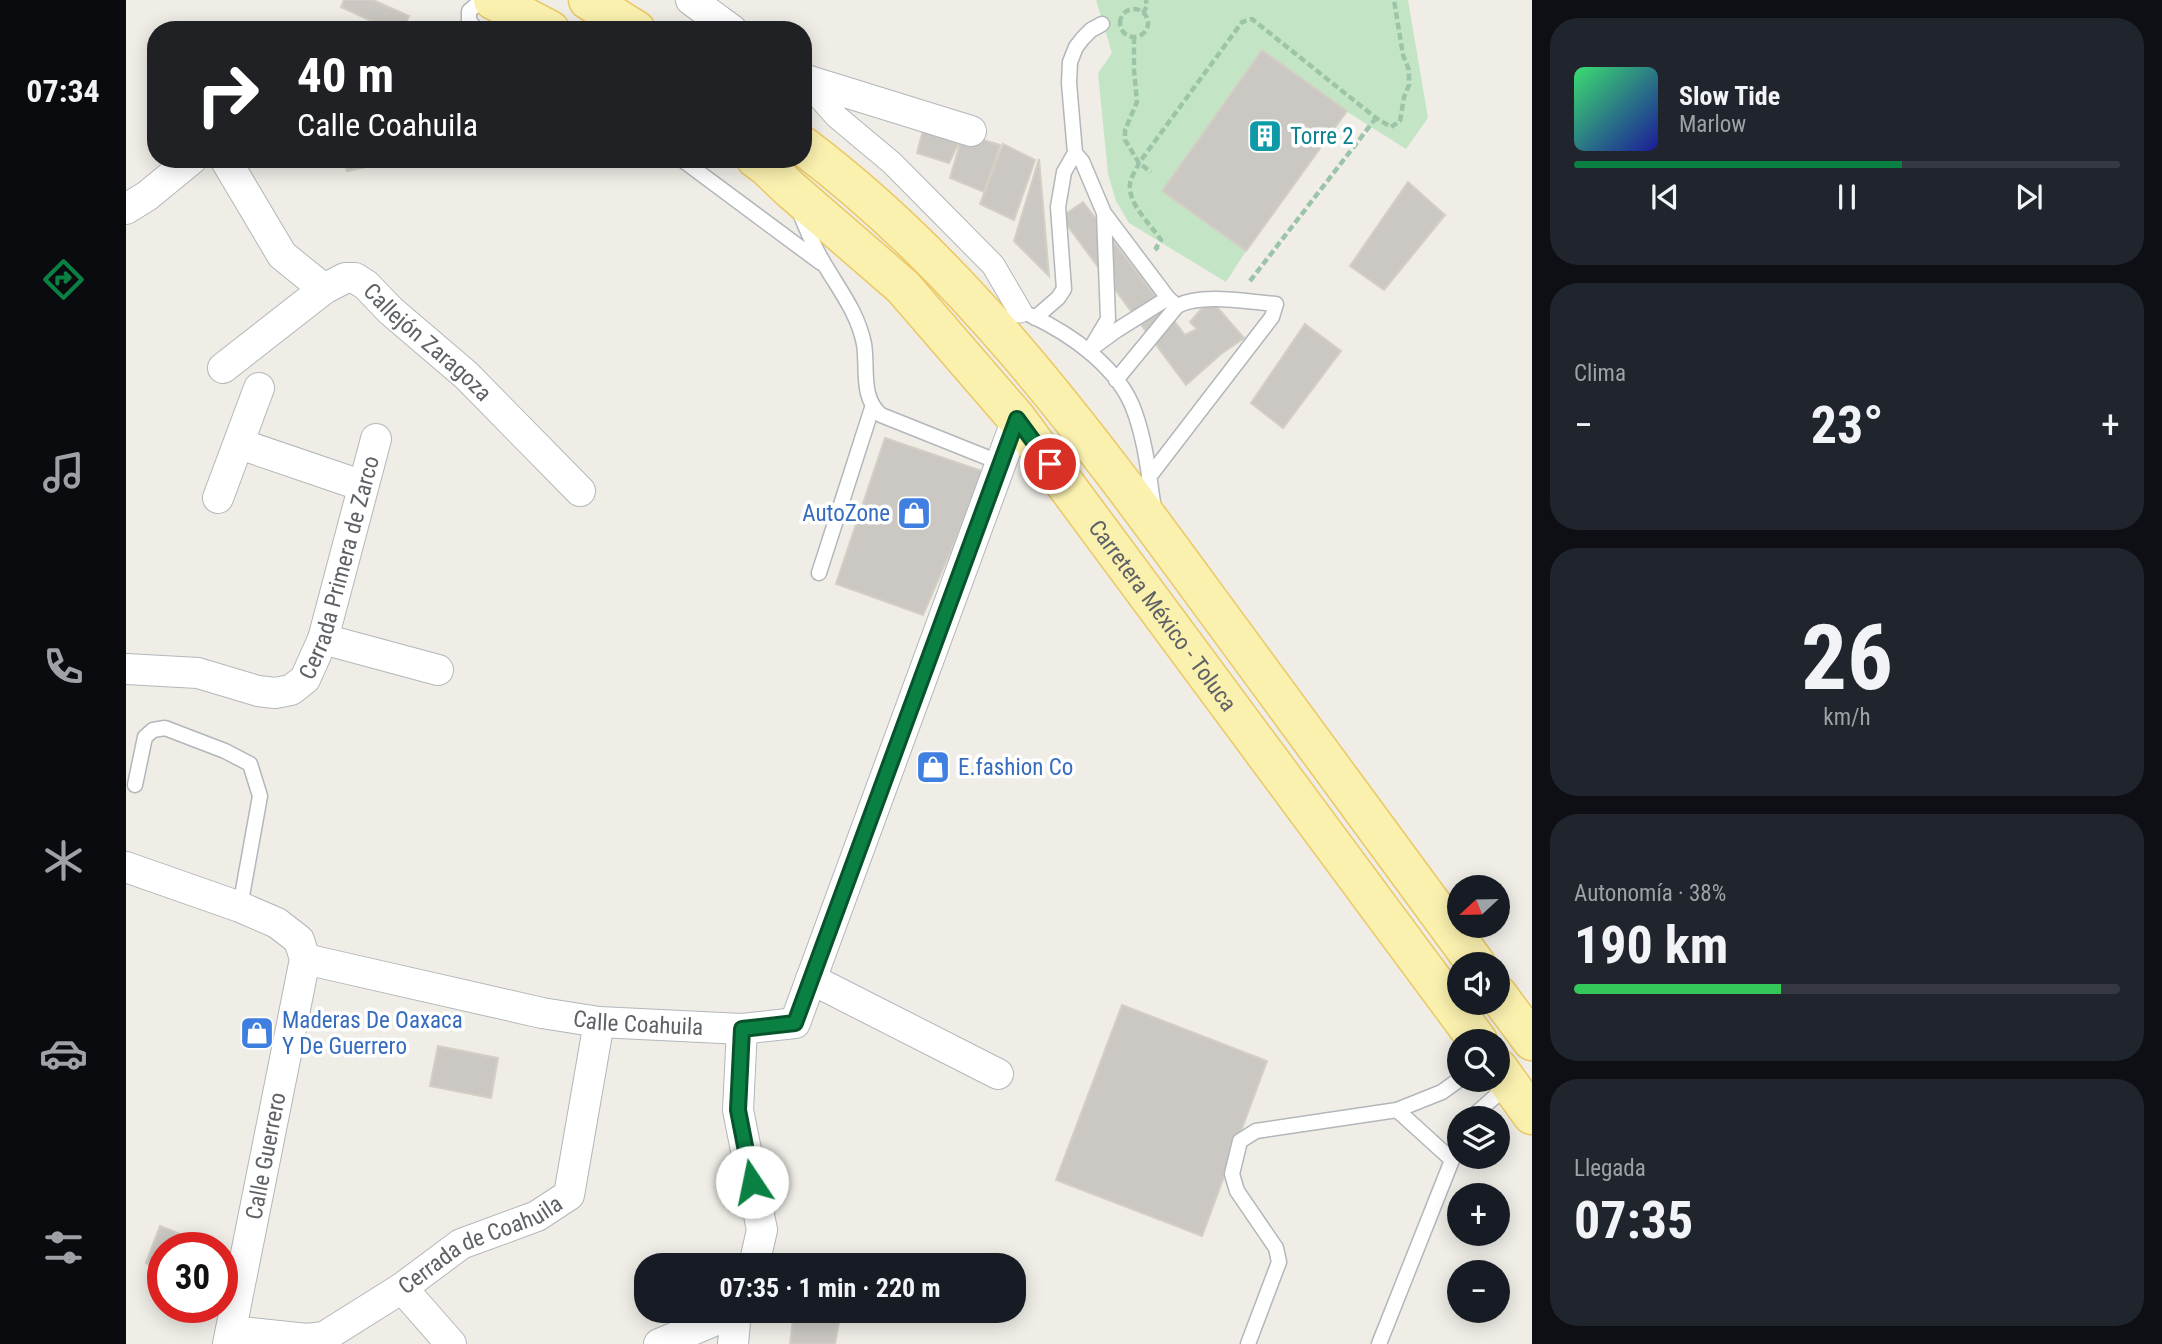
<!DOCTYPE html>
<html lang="es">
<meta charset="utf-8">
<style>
:root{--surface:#171b24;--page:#20242c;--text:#f1f3f6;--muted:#9ea1a6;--line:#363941;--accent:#0b8043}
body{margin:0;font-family:"Roboto Condensed",sans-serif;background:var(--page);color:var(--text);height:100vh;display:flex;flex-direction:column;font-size:26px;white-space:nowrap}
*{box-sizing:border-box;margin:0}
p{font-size:23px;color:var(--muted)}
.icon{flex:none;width:38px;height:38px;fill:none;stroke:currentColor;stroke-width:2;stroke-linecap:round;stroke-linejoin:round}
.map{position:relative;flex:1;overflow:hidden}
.side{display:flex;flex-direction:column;gap:18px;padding:18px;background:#0d0f14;width:630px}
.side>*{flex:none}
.hud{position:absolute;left:21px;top:21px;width:665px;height:147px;border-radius:28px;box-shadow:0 4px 18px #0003;background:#202124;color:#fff;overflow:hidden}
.needle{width:46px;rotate:248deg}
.tools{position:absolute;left:1321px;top:875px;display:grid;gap:14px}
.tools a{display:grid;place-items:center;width:63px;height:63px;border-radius:50%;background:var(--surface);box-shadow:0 4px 18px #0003;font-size:35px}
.speed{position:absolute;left:21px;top:1232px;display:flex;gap:14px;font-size:35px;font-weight:700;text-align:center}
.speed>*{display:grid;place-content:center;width:91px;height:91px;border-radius:50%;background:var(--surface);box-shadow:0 4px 18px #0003;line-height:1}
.speed .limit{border:10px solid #d22;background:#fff;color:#111}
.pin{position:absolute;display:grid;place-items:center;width:60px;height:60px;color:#fff;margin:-30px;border:4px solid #fff;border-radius:50%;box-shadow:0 2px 7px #0007}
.me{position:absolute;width:77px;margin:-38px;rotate:349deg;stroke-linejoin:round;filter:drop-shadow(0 0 5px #0008)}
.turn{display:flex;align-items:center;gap:24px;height:147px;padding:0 35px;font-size:32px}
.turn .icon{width:91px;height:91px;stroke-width:2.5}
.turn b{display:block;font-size:49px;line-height:60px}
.big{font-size:52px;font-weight:700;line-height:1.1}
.side .card{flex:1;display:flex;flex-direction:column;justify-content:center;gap:10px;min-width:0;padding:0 24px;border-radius:28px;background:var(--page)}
.side .dial{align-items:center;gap:0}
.dial b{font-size:91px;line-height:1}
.song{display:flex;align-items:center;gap:21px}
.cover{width:84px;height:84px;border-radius:10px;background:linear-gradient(135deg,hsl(140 70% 55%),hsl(240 70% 35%))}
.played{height:7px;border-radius:4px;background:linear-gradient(90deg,var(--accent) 60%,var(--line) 60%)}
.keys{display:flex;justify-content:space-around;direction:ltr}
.heat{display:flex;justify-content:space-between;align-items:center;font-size:38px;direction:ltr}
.charge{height:10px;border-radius:5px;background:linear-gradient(90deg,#34c759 38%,var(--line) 0)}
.trip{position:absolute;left:508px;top:1253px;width:392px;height:70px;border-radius:28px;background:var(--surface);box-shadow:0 4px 18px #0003;font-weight:700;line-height:70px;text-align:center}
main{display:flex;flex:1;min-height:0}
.dock{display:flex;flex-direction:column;width:126px;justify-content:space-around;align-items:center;background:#090b0e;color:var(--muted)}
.dock .icon{width:49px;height:49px}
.dock .on{color:var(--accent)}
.dock b{font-size:32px;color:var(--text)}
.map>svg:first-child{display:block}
.green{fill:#c4e5c5}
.building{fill:#cbc8c4;stroke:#d4cfc5;stroke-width:2}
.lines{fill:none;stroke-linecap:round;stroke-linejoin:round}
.service-casing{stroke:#b3b6ba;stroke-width:17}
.pedestrian-casing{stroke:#b3b6ba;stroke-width:25}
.minor-casing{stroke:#b3b6ba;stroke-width:32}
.primary-casing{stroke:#ebc863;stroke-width:41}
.path{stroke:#9cc4a8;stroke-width:4.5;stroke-dasharray:7 3.5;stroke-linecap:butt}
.service{stroke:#fff;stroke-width:14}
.pedestrian{stroke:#fff;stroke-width:23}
.minor{stroke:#fff;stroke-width:30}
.primary{stroke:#fbf1af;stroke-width:38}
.route-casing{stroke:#07532c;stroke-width:18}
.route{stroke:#0b8043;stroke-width:12}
.labels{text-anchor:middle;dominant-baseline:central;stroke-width:7;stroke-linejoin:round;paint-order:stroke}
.culture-label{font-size:23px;fill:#0d838f;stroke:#fff;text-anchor:start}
.street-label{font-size:23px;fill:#5e6166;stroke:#fff}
.shop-label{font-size:23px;fill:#366cbe;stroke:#fff;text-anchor:start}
</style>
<main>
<nav class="dock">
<b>07:34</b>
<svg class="icon on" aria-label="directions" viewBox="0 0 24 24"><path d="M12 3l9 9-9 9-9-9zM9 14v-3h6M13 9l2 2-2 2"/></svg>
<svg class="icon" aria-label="music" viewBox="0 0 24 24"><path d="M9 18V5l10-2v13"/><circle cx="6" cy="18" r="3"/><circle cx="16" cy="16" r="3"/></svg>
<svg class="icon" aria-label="phone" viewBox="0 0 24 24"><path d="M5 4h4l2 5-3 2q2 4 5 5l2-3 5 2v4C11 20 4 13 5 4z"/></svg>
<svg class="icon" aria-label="climate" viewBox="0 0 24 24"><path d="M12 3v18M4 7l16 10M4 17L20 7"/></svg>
<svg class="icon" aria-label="car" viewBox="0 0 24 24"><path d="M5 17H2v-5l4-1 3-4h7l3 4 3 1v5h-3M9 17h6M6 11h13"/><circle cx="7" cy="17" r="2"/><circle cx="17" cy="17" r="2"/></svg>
<svg class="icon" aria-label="filters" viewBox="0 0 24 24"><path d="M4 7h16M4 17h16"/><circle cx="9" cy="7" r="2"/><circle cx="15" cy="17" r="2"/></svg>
</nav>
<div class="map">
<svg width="1406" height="1344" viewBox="0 0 1406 1344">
<rect width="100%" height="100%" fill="#efede6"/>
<path class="green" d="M970,0H1282L1302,118L1280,149L1220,111L1136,51L1037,191L1120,251L1100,282L1003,223L990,201L982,174L972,73L986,53Z"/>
<path class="building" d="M218,0H247L283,16L277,30H265L215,7Z
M1136,50L1221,111L1120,251L1036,191Z
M800,119L837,134L823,163L791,153Z
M837,134L874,145L858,192L824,178Z
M877,144L909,160L888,220L854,204Z
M218,159H249L253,164L221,171Z
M913,159L923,276L888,241Z
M1282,182L1319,215L1258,290L1224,266Z
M957,202L1059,335L1071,329L1064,322L1084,299L1118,338L1095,354L1060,385L935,217Z
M1179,324L1215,351L1157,428L1125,403Z
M759,438L859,472L797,615L710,584Z
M996,1005L1141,1061L1076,1236L930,1180Z
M312,1046L372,1058L365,1098L304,1086Z
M34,1226L64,1238L60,1248H37V1270L20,1263Z
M668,1311H715L709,1344H664Z"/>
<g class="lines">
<g class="service-casing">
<path id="service" d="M351,30L343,21V11L356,0
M949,153L956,161L978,213L982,319L963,351
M555,159L695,263
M674,213C681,231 689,249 700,267C715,292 732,314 738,344C742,368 734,397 755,415L875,463
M978,213L1042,298
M904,315C945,334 994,368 1009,413C1020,444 1023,477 1028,509
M909,318L932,298L938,289L932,207L938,172L949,153L943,83L944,62L950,47L957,38L965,30L976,24
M969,346L991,330L1042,298L1051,306
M990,380L1051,306C1076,293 1122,302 1150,304L1146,317L1023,477
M693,573L746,408
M9,785L19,737L27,730L39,728L99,751L124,764L134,796L114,907
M1271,1110L1325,1159
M1345,1118L1383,1084
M1122,1344L1153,1262L1150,1248L1111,1191L1106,1174L1114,1141L1130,1131L1271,1110L1316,1092L1334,1079
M1253,1344L1334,1140"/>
</g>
<g class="pedestrian-casing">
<path id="pedestrian" d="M677,85L695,99L711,117L766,163L867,265L894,311"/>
</g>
<g class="minor-casing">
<g id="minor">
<path d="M565,0L606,30"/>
<path d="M677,79L845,131"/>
<path d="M99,159L156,255L198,289"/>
<path d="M0,209L21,196L66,159"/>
<path id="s1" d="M97,368L198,289L219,278H229L240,285L265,311L340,375L454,491"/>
<path d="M114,444L237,486"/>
<path d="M92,498L133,388"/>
<path d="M197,639L312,670"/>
<path id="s2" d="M0,669L72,673L132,691L149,693L165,690L179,679L197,639L250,439"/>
<path d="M0,867L114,907L151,923L173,940L179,959L102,1344"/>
<path id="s3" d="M179,959L416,1013L473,1022L616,1029L669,1023L891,419"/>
<path d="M685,979L872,1074"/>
<path d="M616,1029L612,1110L636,1230L628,1265"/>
<path d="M276,1288L325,1344"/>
<path id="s4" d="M105,1331L181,1339L198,1337L276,1288L335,1244L411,1216L443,1195L473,1022"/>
<path d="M533,1344L609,1312"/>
<path d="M607,1344L610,1311"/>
</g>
</g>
<g class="primary-casing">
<g id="primary">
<path d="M367,0L424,30"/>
<path d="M462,0L510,30"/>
<path d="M677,146C838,267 960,433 1078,594C1169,717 1259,841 1350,964"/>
<path id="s5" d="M630,159L641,167L664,189L777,287L891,419L1352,1041"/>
<path d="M1372,995L1406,1041"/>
<path d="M1372,1068L1406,1115"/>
</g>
</g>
<path class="path" d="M994 23a14 14 0 1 1 28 0a14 14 0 1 1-28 0Z
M1017,13L1021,6L1020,0
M1008,37V70L1011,102L999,130V140L1013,163L1025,172
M1032,250L1030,248L1035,240C1024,223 998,201 1005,179C1007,174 1011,168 1013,163L1116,22L1126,19L1250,118L1265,127L1274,121L1278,97L1283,85V70L1277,55L1268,0
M1124,281L1250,118"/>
<use href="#service" class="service"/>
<use href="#pedestrian" class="pedestrian"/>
<use href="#minor" class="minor"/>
<use href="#primary" class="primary"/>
</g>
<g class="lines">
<g class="route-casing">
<path id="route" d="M626,1182L612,1110L616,1029L669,1023L891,419L924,464"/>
</g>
<use href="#route" class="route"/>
</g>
<defs>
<g id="building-square" transform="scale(1.75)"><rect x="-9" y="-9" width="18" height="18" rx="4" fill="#0f9aa8" stroke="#fff"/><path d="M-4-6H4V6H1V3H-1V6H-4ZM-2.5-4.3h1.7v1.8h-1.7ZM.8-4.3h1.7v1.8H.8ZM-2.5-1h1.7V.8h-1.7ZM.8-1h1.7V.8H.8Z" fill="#fff"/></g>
<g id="shop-square" transform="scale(1.75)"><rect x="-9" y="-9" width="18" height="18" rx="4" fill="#3f7fe0" stroke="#fff"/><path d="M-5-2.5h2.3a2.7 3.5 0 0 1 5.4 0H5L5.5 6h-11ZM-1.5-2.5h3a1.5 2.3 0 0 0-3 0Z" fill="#fff"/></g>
</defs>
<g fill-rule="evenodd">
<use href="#building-square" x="1139" y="136"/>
<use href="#shop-square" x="788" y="513"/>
<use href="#shop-square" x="807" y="767"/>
<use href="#shop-square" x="131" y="1033"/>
</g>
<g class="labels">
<g class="culture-label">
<text x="1164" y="136">Torre 2</text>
</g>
<g class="street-label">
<text stroke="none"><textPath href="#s1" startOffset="259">Callejón Zaragoza</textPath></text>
<text stroke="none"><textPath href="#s2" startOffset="303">Cerrada Primera de Zarco</textPath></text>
<text stroke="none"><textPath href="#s5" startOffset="614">Carretera México - Toluca</textPath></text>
<text stroke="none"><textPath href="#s3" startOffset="340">Calle Coahuila</textPath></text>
<text transform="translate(140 1156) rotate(-79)">Calle Guerrero</text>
<text stroke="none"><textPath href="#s4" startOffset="276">Cerrada de Coahuila</textPath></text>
</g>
<g class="shop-label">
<text x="764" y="513" text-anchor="end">AutoZone</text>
<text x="832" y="767">E.fashion Co</text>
<text x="156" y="1020">Maderas De Oaxaca<tspan x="156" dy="26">Y De Guerrero</tspan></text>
</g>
</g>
</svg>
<div class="tools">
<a><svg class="needle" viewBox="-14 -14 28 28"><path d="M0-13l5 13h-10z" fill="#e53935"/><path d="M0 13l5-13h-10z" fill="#9ea1a6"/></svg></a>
<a><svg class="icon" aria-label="sound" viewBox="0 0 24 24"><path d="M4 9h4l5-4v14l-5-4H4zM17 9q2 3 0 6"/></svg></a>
<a><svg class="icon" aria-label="search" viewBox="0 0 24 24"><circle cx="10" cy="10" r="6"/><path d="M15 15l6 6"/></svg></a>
<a><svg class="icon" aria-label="layers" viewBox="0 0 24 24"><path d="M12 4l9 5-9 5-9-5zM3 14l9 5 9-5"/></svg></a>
<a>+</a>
<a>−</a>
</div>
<div class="speed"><div class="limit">30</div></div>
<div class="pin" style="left:924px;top:464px;background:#d93025"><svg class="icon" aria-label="arrive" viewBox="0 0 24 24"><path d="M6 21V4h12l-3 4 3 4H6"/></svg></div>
<svg class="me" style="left:626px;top:1182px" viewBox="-20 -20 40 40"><circle r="19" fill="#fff"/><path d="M0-13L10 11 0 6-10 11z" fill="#0b8043"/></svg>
<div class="trip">07:35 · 1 min · 220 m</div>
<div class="hud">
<div class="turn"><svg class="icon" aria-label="right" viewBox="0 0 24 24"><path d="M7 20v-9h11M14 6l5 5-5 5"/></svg><div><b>40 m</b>Calle Coahuila</div></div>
</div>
</div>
<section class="side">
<div class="card">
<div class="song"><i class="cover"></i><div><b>Slow Tide</b><p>Marlow</p></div></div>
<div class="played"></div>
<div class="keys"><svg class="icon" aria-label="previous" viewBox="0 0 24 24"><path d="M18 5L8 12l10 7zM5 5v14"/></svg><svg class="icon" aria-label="pause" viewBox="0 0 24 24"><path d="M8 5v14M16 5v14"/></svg><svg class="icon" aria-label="next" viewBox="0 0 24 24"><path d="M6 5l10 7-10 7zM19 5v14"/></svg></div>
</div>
<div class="card"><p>Clima</p>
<div class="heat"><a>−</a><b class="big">23°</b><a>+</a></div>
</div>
<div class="card dial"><b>26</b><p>km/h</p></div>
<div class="card"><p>Autonomía · 38%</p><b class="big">190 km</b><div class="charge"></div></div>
<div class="card"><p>Llegada</p><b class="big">07:35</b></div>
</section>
</main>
